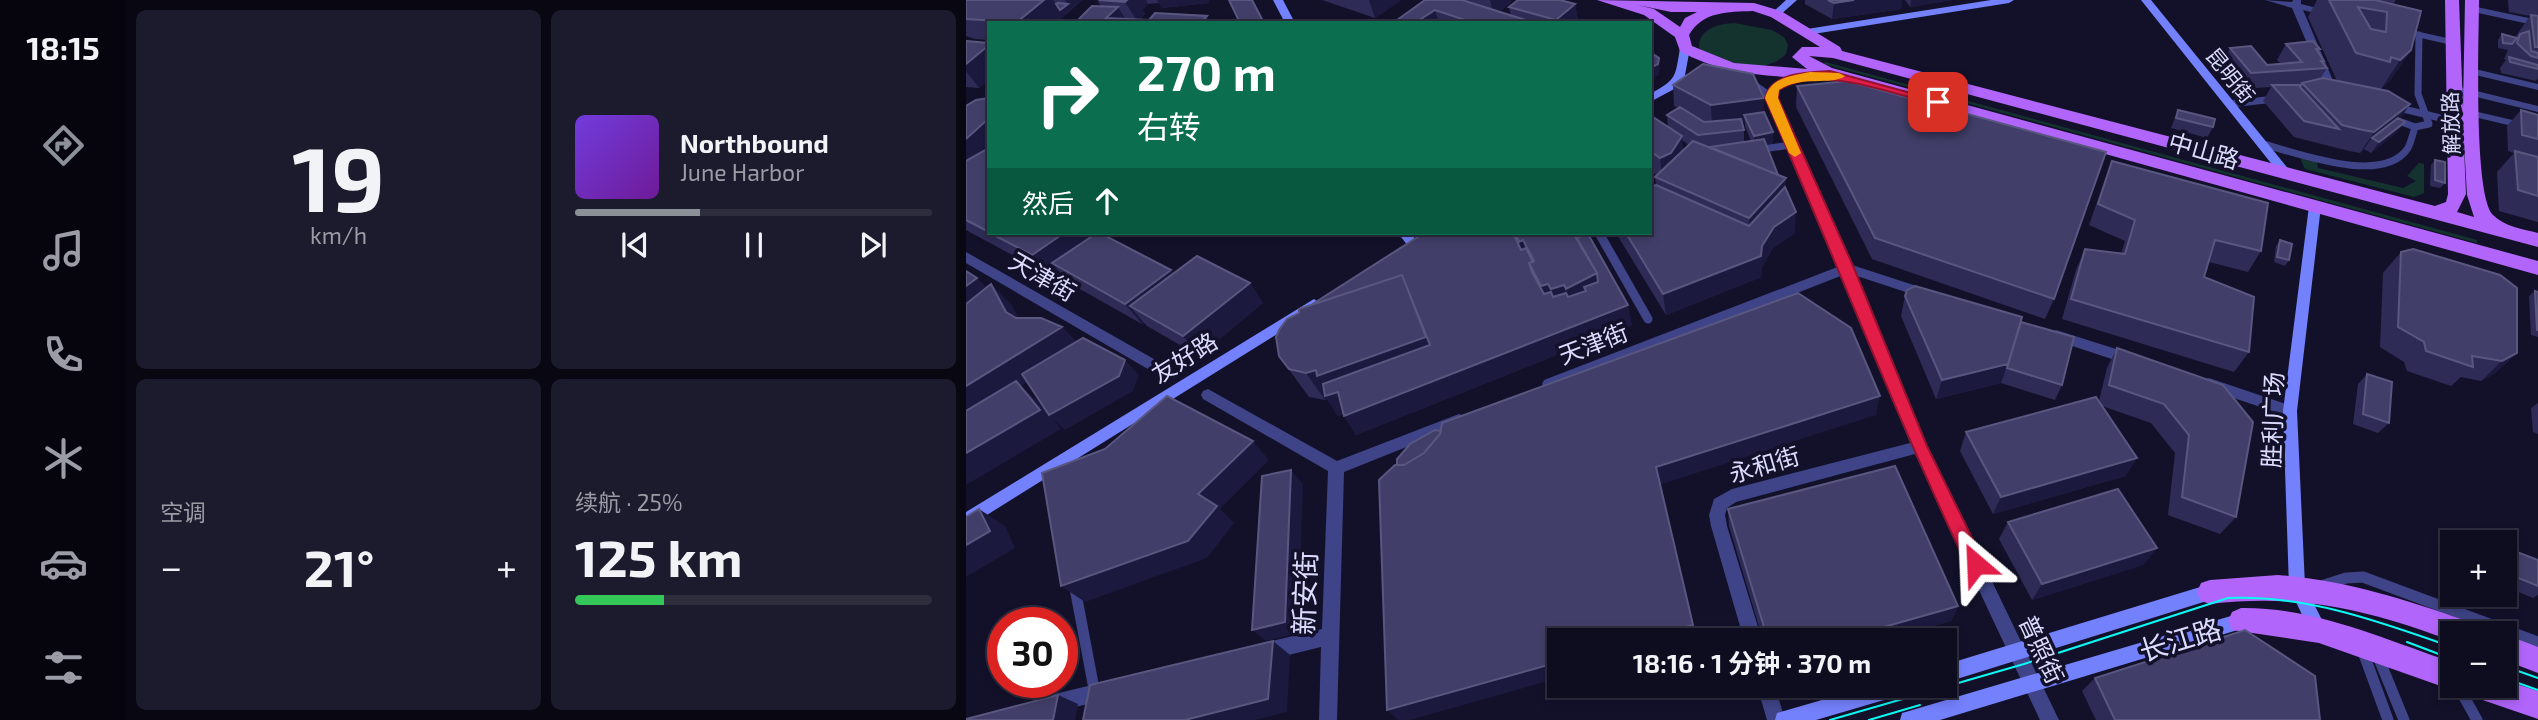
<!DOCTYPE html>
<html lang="zh">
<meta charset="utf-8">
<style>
:root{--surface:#0e0d20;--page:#1c1b2d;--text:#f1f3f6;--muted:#9b9ca5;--line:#2e2d3e;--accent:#8c9099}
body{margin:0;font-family:"Exo 2","Noto Sans SC",sans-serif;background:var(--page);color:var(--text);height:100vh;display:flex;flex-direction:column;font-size:26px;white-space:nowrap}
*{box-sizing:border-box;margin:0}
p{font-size:23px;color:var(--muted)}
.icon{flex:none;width:38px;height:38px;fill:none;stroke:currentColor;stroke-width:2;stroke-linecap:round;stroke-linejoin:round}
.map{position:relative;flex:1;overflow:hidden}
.panel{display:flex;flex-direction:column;gap:10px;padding:10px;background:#080712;width:840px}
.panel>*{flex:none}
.banner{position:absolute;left:21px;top:21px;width:665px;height:214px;border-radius:0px;box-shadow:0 4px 10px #0003,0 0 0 2px var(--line);background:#0b6e4f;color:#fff;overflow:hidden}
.tools{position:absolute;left:1474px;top:530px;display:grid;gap:14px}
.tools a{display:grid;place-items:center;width:77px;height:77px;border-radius:0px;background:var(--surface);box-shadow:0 4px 10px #0003,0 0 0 2px var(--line);font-size:35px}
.speed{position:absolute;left:21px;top:607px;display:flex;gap:14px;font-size:35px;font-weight:700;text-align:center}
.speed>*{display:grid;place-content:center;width:91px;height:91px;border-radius:50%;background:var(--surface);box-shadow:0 4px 10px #0003,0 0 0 2px var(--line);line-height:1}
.speed .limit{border:10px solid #d22;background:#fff;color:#111}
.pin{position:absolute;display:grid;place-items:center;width:60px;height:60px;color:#fff;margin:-30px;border-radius:14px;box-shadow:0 4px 10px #0006}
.me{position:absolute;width:77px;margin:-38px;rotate:334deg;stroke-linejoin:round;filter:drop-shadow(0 0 5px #0008)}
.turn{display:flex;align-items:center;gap:24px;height:147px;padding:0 35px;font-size:32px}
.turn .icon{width:91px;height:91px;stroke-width:2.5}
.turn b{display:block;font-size:49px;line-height:60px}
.then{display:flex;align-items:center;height:66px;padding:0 35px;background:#0003;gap:14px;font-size:26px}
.big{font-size:52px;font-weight:700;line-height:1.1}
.panel .tile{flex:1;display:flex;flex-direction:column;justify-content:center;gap:10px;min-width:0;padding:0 24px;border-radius:10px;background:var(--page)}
.panel .dial{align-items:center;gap:0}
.dial b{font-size:91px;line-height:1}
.song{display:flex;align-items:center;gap:21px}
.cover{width:84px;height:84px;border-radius:10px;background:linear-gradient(135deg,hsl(260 70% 55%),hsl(280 70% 35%))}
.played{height:7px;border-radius:4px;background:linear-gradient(90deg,var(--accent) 35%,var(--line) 35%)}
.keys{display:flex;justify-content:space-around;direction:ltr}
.heat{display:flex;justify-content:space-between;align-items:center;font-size:38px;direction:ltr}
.charge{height:10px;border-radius:5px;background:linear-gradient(90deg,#34c759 25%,var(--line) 0)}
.panel .tiles{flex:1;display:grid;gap:10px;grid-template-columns:repeat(2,1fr)}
.trip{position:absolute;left:581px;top:628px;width:410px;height:70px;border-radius:0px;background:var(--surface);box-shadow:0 4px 10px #0003,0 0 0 2px var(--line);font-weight:700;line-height:70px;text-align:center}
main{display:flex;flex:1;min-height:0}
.tabs{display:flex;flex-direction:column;width:126px;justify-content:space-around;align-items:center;background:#06050d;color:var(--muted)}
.tabs .icon{width:49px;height:49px}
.tabs .selected{color:var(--accent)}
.tabs b{font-size:32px;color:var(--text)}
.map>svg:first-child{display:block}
.green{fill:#14332f}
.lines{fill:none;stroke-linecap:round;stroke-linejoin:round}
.lane-far2{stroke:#3e4487;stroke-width:7}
.lane-far1{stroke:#3e4487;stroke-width:9}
.lane{stroke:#3e4487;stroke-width:11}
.street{fill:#3e4487;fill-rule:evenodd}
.secondary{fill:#7481fc;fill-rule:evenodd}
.primary{fill:#b165fb;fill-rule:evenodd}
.tram{stroke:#0cf9f5;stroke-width:2}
.wall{fill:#2e2b57;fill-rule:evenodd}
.shaded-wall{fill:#1b193d}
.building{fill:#413e69;stroke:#595780;stroke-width:2;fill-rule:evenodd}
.route{fill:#e11d48;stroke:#92132f;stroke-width:2}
.slow{fill:#f59e0b}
.labels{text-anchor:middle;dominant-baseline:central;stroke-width:7;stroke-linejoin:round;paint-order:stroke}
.far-street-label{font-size:21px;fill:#dbdbfe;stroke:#13112a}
.street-label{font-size:24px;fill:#dbdbfe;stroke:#13112a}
.near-street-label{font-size:28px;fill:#dbdbfe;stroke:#13112a}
</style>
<main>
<nav class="tabs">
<b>18:15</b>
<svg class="icon selected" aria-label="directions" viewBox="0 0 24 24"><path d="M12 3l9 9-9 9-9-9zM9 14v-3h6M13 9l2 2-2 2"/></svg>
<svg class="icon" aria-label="music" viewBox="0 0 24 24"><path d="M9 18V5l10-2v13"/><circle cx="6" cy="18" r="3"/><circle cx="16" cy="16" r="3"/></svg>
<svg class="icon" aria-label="phone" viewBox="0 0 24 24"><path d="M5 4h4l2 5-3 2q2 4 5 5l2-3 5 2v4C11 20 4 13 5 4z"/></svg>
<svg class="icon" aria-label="climate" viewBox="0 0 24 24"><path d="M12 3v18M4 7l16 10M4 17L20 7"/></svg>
<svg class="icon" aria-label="car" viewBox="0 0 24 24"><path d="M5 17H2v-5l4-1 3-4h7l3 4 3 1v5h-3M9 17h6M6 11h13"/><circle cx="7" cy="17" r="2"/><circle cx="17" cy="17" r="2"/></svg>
<svg class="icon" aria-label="filters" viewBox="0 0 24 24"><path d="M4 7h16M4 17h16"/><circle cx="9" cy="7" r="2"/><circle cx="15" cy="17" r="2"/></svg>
</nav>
<section class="panel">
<div class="tiles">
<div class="tile dial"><b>19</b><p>km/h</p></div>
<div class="tile">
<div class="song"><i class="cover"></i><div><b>Northbound</b><p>June Harbor</p></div></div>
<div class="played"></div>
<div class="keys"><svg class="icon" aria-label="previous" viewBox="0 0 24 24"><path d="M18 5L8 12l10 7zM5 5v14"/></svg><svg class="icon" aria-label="pause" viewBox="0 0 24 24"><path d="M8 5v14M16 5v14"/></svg><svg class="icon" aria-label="next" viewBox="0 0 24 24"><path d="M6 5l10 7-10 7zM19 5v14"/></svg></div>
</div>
<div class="tile"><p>空调</p>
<div class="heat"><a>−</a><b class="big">21°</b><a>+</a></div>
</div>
<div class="tile"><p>续航 · 25%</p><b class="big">125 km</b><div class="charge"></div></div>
</div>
</section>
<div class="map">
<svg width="1572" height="720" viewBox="0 0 1572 720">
<rect width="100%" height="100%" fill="#13112a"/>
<path class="green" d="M768,23L806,30L818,37L822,45L820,54C800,75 752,68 733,48C732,29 752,24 768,23Z
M859,62L1511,240V243L858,64Z
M1334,158L1351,162L1352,168L1437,188L1450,181L1441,176L1453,163L1458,164V193L1448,197L1339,169Z"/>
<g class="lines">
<path class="lane-far2" d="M1264,104L1309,99
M1429,107L1487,121
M1449,127L1463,124L1452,94L1453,35
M1297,144C1331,153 1417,186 1442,148C1445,142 1447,133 1449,127L1427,119
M790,150L825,145"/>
<path class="lane-far1" d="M633,233L682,319"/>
<path class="lane" d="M108,583L129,694L124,720
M1355,586L1380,578L1397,577L1572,642
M1396,649L1422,720
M1411,654L1438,720
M1492,686L1511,720"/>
<path class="street" d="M1299,0L1326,2L1327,0H1335V4L1367,12V16L1364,17L1337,10L1371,90L1370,92H1362L1361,90L1326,8Z
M1506,6L1572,20V26L1503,11V7Z
M1431,27L1490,40L1491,42L1486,45L1428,32L1426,30Z
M1505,68L1572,84V90L1501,73V69Z
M776,72L802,90L804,86L823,77L854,73V77L830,82L813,90L811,98L886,265L966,291L968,294L961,299L891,276L961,447L1093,720H1074L949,454L770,502L761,508L759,515L761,526L796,640H778L745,526L743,515L748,499L766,489L944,443L877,275L588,388H578L576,384L578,380L874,266L801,100L772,77L771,75Z
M1494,87L1572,106V112L1490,92L1489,90Z
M1495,108L1572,126V132L1491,113L1490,111Z
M0,252L209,371L211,375L209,379H199L0,263Z
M1090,330L1169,355L1171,359L1169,363L1164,365L1085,339L1083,335Z
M1243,378L1329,407L1331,411L1329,415L1324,417L1238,388L1236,384L1238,380Z
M242,389L371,461L493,414L498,416L500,420L498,424L378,472L371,720H353L355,647L298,661L292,658L289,652L292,646L298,643L356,629L362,471L237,399L235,395L237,391Z
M139,682L145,685L148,691L145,697L139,700L84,713L78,710L75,704L78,698L84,695Z
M791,686H809L819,720H801Z"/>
<path class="secondary" d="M307,0H317L329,23H319Z
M820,0H831L813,16H807V12Z
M1025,0H1048L1043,3L841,35L836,32L841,29Z
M1175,0H1185L1324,171V177H1316Z
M719,45L724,48L719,75L762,65L767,68L725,80L684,102V94C711,79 709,78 714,48Z
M1349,202L1355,206L1331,411L1339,586L1361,630L1358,636L1352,639L1346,636L1323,587L1317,411L1343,206Z
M432,233H445L452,243L450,246H442Z
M348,299L355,304L353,308L0,528V512Z
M1244,584L1250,586L1252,592L1250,598L1244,600L978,683V665Z
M1275,613L1281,615L1284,621L1281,627L1275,629L974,720H934L936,713L943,711Z
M904,686H944L941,692L935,695L850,720H809L811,713L818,711Z"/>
<path class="primary" d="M631,0L788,3L815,11L874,47L876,51L1469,206L1480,202L1482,194L1479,0H1493L1497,109L1499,0H1513C1513,36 1507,195 1527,215C1539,227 1557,229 1572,233V247L867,58L843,56L866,68L1572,261V275L861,76L855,79C806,76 758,76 714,51L709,37L678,15ZM672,5L705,12H731L719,18L714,27L688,9ZM787,11L805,17L854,47H836L826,57L841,69L768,63L726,46L723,35C737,11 762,12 787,11ZM1497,125L1501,195L1508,217L1491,212L1500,194Z
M1312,575C1378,580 1439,599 1501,621L1510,625L1514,634H1486V641C1403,610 1333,593 1244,604L1235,601L1231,592L1235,583L1244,580Z
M1275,608C1349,607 1417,639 1486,662V686H1494L1486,690L1353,643L1266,630L1262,621L1266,612Z
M1538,634L1572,647V673L1538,660Z
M1538,680L1572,691V719L1505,696L1501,686H1538Z"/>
<path class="tram" d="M1441,642L1486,659
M1538,666L1572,678
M1538,678L1572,690
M864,720L1058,664L1262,598C1341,595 1412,621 1486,647
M903,720L954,705"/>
</g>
<path class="wall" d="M0,0H116L90,23H23V40L9,39L0,36Z
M131,0H243L242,3L196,8L193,3L182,4L176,10L179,14L174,20L245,23H109L135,6Z
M356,0H435L409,18Z
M459,0H545V2L533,12L545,15L543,7L609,4L612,20L608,23H427Z
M839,0H936L935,9L866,19L839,4Z
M939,0H986L944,7Z
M1351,0H1430L1427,4L1445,50L1425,79L1415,89L1434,119L1431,132L1405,153L1398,149L1394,153L1383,151L1328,137L1297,101L1305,87L1276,89L1257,64L1264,48L1301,65L1315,64L1311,60L1320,44L1352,52L1357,63L1361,68L1354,79L1371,81L1342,17Z
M1542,0H1572V78L1570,81L1535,73L1534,68L1540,60L1538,59L1542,50L1532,48V40L1536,34L1550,38V36L1564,16L1543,12Z
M0,41L23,43V80L13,88L0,87Z
M707,85L798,98V112L807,143L800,145L812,175L820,178L819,187L829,233L807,248L796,267L795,277L700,315L650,233H684L690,185L689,177L690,175L684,171V115L702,127L701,115L713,108L708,106ZM776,122H779V126L785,141L778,142V130ZM716,140L723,145L717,150Z
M831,86L1088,299L1079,319L906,259L830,107Z
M0,106L23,233L141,236L208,273L284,283L297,303L233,356L181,326L178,323L176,324L105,284L92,270L85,276L0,230Z
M1212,110L1247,127L1241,138L1205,128Z
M1555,110L1572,115V222L1533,211L1531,172L1548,153L1542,151L1541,126Z
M1469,160L1479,183L1474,188L1464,186L1465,165Z
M1146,161L1295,251L1282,272L1243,262L1238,277L1283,352L1268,372L1096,319L1110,270L1119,249L1155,254L1159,241L1123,225L1138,182Z
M458,233H608L666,325L390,435L377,414L372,416L361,399L359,400L343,397L313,356L333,313Z
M1314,240L1323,260L1319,266L1308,262L1310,246Z
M1435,252L1551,353L1529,373L1515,381L1495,377L1485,386L1441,371L1438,362L1414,347L1417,273Z
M1569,291L1572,292V337L1565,335L1563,296Z
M939,296L1055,322L1096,385L1089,400L1035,383L970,399L935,316Z
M1151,348L1257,385L1270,517L1254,534L1202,515L1209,453L1185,423L1136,406L1171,458L1159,476L1027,514L994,451L1000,432L1133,401L1141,368Z
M1401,374L1423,423L1412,433L1387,424L1392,384Z
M1572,403V434L1567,432L1565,408Z
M762,509L992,606L985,621L918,640H797L763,526Z
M1042,522L1191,548L1177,565L1066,600L1033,539Z
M1538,547L1572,560V595L1567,598L1538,586Z
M1129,678L1354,720H1130L1116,691Z"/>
<path class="shaded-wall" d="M78,0H87L94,10L102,4L105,9L90,23H52Z
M99,0H116L105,9Z
M161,0H180L182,4L176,10L179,14L172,22L159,2Z
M191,0H243L242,3L196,8Z
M403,0H435L409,18Z
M524,0H545V2L528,16Z
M888,0H936L935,9L866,19L868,3Z
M945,0H986L944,7Z
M609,4L612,20L608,23H590V20Z
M152,7L162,23L140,18Z
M469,10L473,23H456L455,19Z
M241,16L245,23H235Z
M23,45V80L13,88L0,71V64Z
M1445,50L1425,79L1415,89L1434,60Z
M693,58L694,68L693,75L684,79V68Z
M798,98V119L778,115L779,122L746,126L745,105Z
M1444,104L1430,125L1406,138L1398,149L1394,153L1408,132Z
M23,118V155L0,177V139Z
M1439,122L1431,132L1405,153L1413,142Z
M807,132V143L788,147V136Z
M716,136L717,156L696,179L694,158Z
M820,178L819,208L784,247L783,218Z
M830,212L829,233L807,248L796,267L795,277L700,315L697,294L796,246L808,227Z
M98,233H146L95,268L86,263L92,270L85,276L66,255Z
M557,240L565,268L561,271L553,242Z
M205,270L221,290L164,306L178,323L176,324L159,304Z
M631,273L636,302L618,287L623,308L607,317L600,289Z
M11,278L32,298L0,324V286Z
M284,283L297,303L233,356L217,336Z
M440,283L473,365L384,411L372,416L361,399L359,400L340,373Z
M25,284L46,305L60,332L40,312Z
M582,284L590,312L583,315L575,286Z
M598,285L605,313L593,318L585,289Z
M662,305L666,325L390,435L378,416Z
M96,327L116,347L55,386L72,401L84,415L159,360L173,375L167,391L99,430L87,419L95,429L0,485V386Z
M1551,353L1529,373L1515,381L1536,361Z
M1042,364L1035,383L970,399L976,380Z
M914,396L910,415L693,485L690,467Z
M287,441L303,460L254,509L268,523L241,558L119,602L95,586L232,494Z
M1171,458L1159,476L1027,514L1035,497Z
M325,470L337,484L332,633L300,641L286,630Z
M13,509L39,526L49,548L0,577V545Z
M1191,548L1177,565L1066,600L1076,584Z
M992,606L985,621L918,640H872Z
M727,625L729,639L726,640H671Z
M307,641L324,655L321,712L288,720H219Z
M593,662V678L444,720H432L421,710Z
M92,695L112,704L109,720H87Z"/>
<path class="building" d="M0,0H78L51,22L0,19Z
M133,0H161L159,2Z
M263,0H286L298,23H274Z
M459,0H496L569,23H508L469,10L455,19L465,23H427Z
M552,0H594L609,4L590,20L543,7Z
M862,0H888L868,3Z
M1363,0H1409L1455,11L1445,50L1434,60L1425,57L1424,62L1390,53ZM1392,7L1421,12L1420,32L1405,29Z
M92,3L102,4L94,10L90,4Z
M126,6L152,7L140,18L183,20L189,13L241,16L235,23H109Z
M1565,15L1572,16V47H1569Z
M1563,31L1565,51L1572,53V58L1565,56L1551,43L1554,34Z
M1536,34L1551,38L1546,44L1537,43Z
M0,41L23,43V45L0,64Z
M1347,41L1354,49H1350L1358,61H1355L1361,68L1285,73L1264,48L1285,46L1301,65L1336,62L1320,44Z
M684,52L693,58L692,64L684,68Z
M1543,57L1572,65V69L1544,62Z
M737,64L787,74L798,98L745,105L707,85Z
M1357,78L1422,91L1444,104L1408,132L1397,130L1376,125L1336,83Z
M881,81L1140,152L1088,299L909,238L831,86Z
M1306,85H1335L1334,87L1373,129L1338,121Z
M23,98V118L0,139V106L10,100Z
M714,107L738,122L775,119L778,130L732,135L701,115Z
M1212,110L1249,119L1247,127L1210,118Z
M1555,110L1572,115V139L1556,135Z
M798,112L807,132L788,136L778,115Z
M684,115L716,136L705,153L694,158L684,151Z
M1432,118L1439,122L1413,142L1406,138Z
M798,139L812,175L744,147Z
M727,141L820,178L783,218L689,177Z
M23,148V232L0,220V161Z
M1549,151L1572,157V196L1552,190Z
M1469,160L1479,162V183L1469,180Z
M1146,161L1302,203L1295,251L1249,240L1238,277L1288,297L1283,352L1105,299L1119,249L1159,254L1169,220L1132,204Z
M690,185L783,226L819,187L830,212L808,227L796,246L795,256L697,294L660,233H684V187Z
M24,233H98L66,255Z
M131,233H134L205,270L159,304L86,263Z
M458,233H547L555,250L560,248L567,262L563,263L566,272L578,294L585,292L587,297L600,293L602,297L620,291L618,287L632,282L631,273L610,238L622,234L662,305L378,416L372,392L359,396L357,384L464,345L436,275L345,305Z
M549,233H608L631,273L600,289L598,285L585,289L582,284L575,286L563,263L568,261L557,240L553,242Z
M1314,240L1326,244L1323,260L1311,257Z
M1447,249L1534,275L1551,288V353L1536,361L1506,356L1507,367L1460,351L1458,342L1432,327L1435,252Z
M231,256L284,283L217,336L164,306Z
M0,271L11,278L0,286Z
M436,275L460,337L351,376L350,370L340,373L323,369L313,356L310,337L313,330L321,319L333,313V309Z
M25,284L40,312L50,318H75L96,327L0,386V304Z
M949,286L1056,317L1042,364L976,380L939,296L941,290Z
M1569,291L1572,292V330H1571Z
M832,293L885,328L914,396L690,467L727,625L671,640H593V662L421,710L413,480L429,465H438L458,453L474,434L476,423Z
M1055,322L1108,337L1096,385L1041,368Z
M117,338L159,360L153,376L83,415L56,374Z
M1151,348L1257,385L1287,422L1270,517L1216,497L1223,435L1198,404L1143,385Z
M1401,374L1426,382L1423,423L1397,414Z
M50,381L74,410L0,453V411Z
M201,396L287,441L232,494L251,506L222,541L95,586L76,473L139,449Z
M1130,397L1171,458L1035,497L1000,432Z
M469,430L475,431L474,434L458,453L438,465H431V459L444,444Z
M929,466L992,606L872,640H802L762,509Z
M325,470L319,622L286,630L296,476Z
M1152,489L1191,548L1076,584L1042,522Z
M13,509L24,531L0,545V517Z
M1538,547L1572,560V586L1538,572Z
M1279,630L1349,676L1354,720H1149L1129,678Z
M307,641L302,699L219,720H117L124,685Z
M92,695L87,720H0V719Z"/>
<path class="route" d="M864,71L978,102L972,105C929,95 853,63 813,90L812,98L888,268L961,446L1019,564L1016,570L1010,572L1003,570C929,415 868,255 799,98C806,72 842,72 864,71Z"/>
<path class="slow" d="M844,72L873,73L879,76C866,86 835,75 813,90L812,98L835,153L829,157L823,153L799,98C805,77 825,76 844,72Z"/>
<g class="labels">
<g class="far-street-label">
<text transform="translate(1265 75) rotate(51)">昆明街</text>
<text transform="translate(1484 123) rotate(-92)">解放路</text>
</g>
<g class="street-label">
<text transform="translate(1238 150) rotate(16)">中山路</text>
<text transform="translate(77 276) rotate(30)">天津街</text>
<text transform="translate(627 343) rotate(-21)">天津街</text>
<text transform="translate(218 357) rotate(-32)">友好路</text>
<text transform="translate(1306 420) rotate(-88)">胜利广场</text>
<text transform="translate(798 464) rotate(-16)">永和街</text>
<text transform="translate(1076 649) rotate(65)">普照街</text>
</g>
<g class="near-street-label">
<text transform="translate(338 593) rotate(-88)">新安街</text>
<text transform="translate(1214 639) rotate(-17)">长江路</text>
</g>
</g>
</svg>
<div class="tools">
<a>+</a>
<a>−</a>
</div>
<div class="speed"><div class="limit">30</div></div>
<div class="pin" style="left:972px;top:102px;background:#d93025"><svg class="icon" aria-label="arrive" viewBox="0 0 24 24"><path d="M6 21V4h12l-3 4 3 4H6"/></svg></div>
<svg class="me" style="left:1010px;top:564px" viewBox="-20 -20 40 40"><path d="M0-17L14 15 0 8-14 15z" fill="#e11d48" stroke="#fff" stroke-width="4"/></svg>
<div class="trip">18:16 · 1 分钟 · 370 m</div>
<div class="banner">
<div class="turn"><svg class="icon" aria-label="right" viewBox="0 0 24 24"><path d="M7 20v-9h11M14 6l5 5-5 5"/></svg><div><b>270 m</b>右转</div></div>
<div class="then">然后<svg class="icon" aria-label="ahead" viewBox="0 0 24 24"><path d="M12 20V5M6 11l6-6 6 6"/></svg></div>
</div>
</div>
</main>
